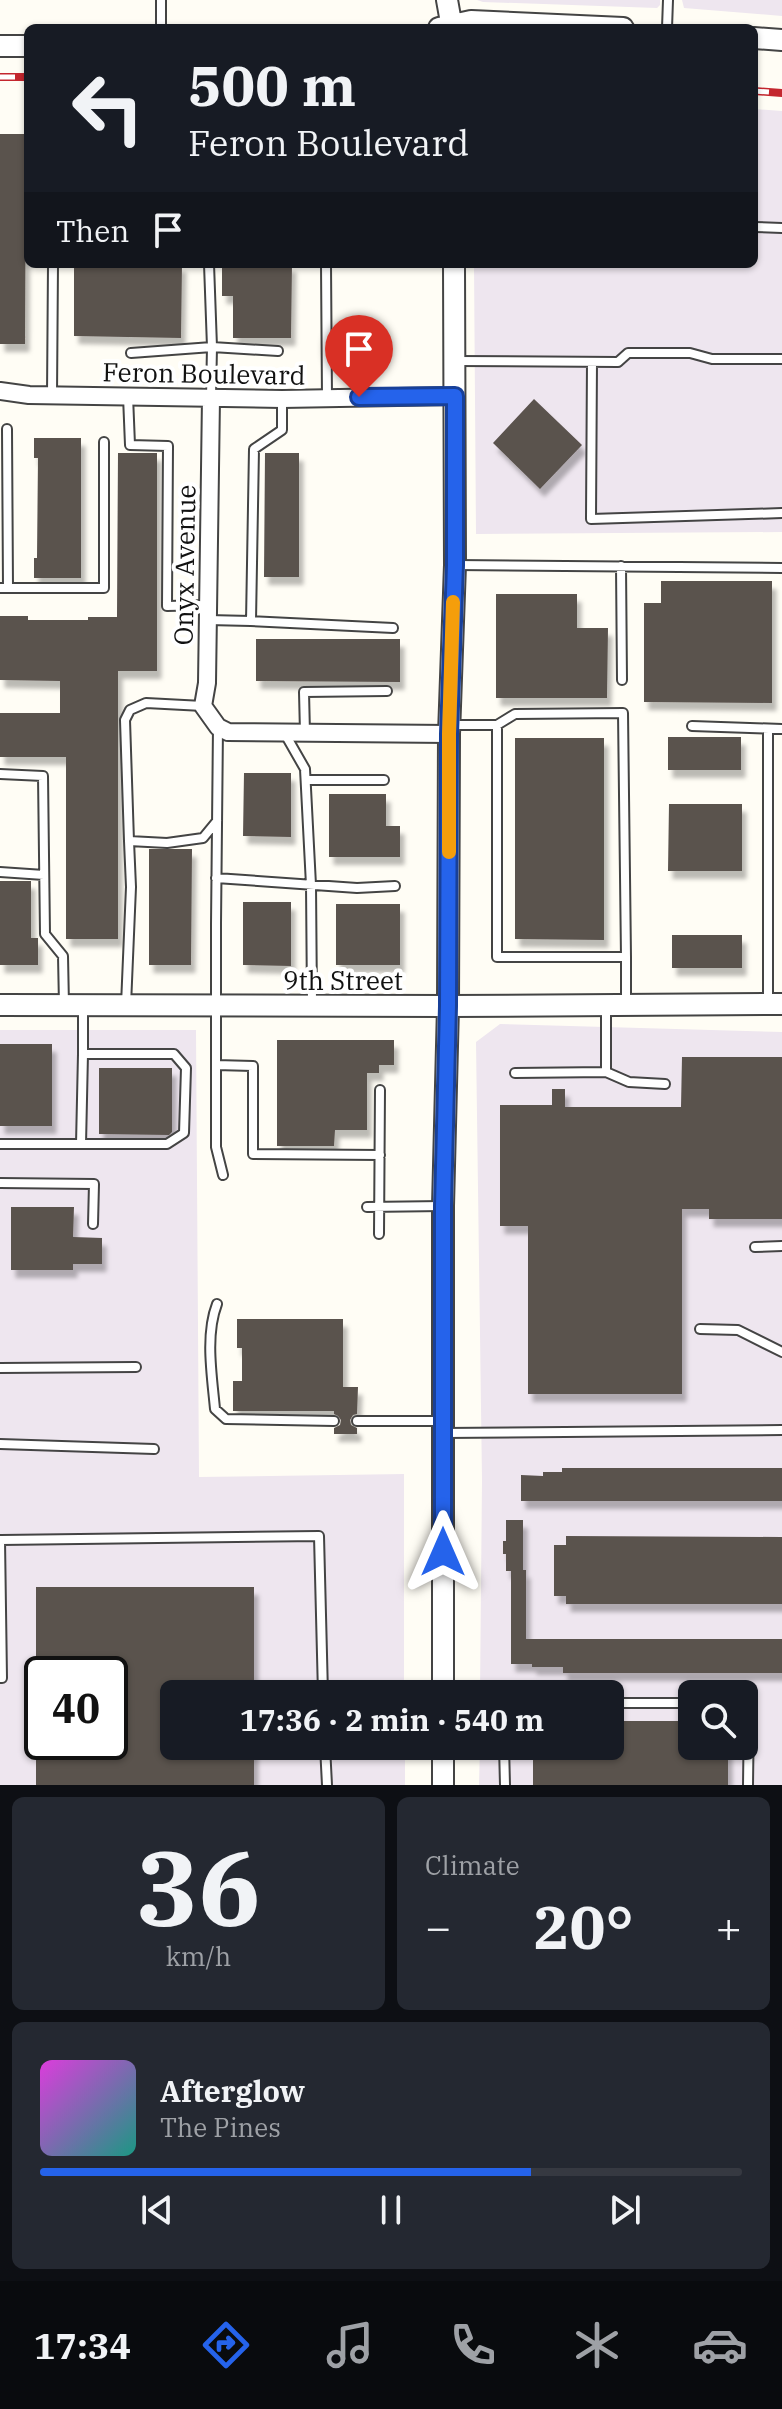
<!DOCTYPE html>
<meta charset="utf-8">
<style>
:root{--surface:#171b24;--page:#242831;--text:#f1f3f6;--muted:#9ea1a6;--line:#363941;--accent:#2563eb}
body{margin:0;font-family:"IBM Plex Serif",serif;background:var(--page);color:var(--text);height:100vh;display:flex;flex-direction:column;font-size:30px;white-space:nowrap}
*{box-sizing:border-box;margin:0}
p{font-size:26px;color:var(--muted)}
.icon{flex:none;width:44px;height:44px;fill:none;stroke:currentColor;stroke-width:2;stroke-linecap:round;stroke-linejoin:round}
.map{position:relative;height:1785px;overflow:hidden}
.panel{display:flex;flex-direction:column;gap:12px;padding:12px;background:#0d0f14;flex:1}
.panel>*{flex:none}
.guide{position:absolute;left:24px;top:24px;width:734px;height:244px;border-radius:12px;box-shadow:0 2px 6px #0004;background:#171b24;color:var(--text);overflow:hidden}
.tools{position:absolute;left:678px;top:1680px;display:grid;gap:16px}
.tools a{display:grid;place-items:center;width:80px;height:80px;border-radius:12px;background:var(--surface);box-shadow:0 2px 6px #0004;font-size:40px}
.speed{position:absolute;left:24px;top:1656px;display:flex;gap:16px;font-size:40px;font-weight:700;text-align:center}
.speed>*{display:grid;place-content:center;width:104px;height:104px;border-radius:50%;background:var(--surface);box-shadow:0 2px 6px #0004;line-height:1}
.speed .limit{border:4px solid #111;border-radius:12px;background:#fff;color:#111}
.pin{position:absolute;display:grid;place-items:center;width:68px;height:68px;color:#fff;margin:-82px -34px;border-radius:50% 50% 50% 0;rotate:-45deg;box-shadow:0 0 8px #0007}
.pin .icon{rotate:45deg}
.me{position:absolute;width:88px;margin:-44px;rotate:0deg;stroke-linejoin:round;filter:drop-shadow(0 0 6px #0008)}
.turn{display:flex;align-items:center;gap:28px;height:168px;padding:0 32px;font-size:36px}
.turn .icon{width:104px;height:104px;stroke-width:2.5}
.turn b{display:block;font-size:56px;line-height:68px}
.then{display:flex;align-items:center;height:76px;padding:0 32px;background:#0003;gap:16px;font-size:30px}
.big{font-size:60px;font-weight:800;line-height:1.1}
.panel .tile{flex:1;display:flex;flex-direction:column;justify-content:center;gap:12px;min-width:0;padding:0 28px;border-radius:12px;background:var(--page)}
.panel .dial{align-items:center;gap:0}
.dial b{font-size:104px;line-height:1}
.song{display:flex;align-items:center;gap:24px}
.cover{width:96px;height:96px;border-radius:12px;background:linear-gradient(135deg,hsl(300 70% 55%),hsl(170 70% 35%))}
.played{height:8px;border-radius:4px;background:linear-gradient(90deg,var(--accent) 70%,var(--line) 70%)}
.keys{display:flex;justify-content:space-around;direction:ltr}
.heat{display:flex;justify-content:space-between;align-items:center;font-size:44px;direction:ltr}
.panel .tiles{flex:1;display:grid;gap:12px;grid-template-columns:1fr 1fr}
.tile:last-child{grid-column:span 2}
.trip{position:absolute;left:160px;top:1680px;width:464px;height:80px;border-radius:12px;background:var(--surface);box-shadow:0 2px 6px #0004;font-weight:800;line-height:80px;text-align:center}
.menu{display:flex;height:128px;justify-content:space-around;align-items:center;background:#090b0e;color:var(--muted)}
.menu .icon{width:56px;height:56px}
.menu .selected{color:var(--accent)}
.menu b{font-size:36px;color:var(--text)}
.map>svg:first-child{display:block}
.industrial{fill:#eee6ef;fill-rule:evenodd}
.building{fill:#5a524d;filter:url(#shadow)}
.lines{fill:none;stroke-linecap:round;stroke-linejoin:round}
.service-casing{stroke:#444;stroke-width:12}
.minor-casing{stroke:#444;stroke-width:20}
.tertiary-casing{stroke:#444;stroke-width:24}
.service{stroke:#fff;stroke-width:8}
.minor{stroke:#fff;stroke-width:16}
.tertiary{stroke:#fff;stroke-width:20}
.rail-casing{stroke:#c4262e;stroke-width:8}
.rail{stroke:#fff;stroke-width:5;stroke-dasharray:15;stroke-linecap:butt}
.route-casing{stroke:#184099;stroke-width:20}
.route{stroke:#2563eb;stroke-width:14}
.slow{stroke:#f59e0b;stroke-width:14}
.labels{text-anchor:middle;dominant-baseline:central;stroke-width:8;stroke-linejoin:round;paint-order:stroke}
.street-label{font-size:26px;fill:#111;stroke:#fff}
</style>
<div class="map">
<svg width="782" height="1785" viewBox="0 0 782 1785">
<defs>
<filter id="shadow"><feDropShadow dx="4.5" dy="8" stdDeviation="2" flood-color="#0004"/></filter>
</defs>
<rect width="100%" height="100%" fill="#fffdf5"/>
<path class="industrial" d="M477,0H660V5L657,8L483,2Z
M682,0H782V16L684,8Z
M754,109L782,111V532L476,534L474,264H754Z
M500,1024L782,1032V1785H479L480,1746H610V1694H480L482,1480L476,1042ZM692,1694H744V1746H692Z
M0,1030H196L199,1477L404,1474V1694H174V1746H405V1785H0ZM42,1674H110V1742H42Z"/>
<path class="building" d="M0,134H26L25,344H0Z
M74,264H182L181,338L74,336Z
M222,264H292L291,338H233V296H222Z
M534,399L582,445L540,489L493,443Z
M34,438H81V578H34V558H37L38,458H34Z
M118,453H157V671H118V939H66V757H0V713H60V681L0,680V616H28V620H88V617H117Z
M265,453H299V577H264Z
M661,581H772V703L644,702V603H661Z
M496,594H577V628H608L607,698H496Z
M256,639H400V682L256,681Z
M668,737H741V770H668Z
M515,738H604V940L515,939Z
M244,773H291V837L243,836Z
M329,794H386V826H400V857H329Z
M669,804H742V871H668Z
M149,849H192L191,965H149Z
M0,881H31V938H38V965H0Z
M243,902H291V966L243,965Z
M336,904H400V965H336Z
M672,935H742V968H672Z
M277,1040H394V1065H379V1073H367V1130H335L334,1146H277Z
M0,1044H52V1126H0Z
M682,1057H782V1219H709V1209H682V1394H528V1226H500V1105H552V1089H565V1107H681Z
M99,1068H172V1132L169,1135L99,1134Z
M11,1207H74L73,1237L102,1238V1264H73V1270H11Z
M237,1319H343V1387H358L357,1414L353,1415L350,1420L351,1425L357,1428V1434H334V1428L340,1425L341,1420L338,1416L334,1414V1411H233V1381H242V1348H237Z
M562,1468H782V1501H521V1475L543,1476V1472H562Z
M506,1520H523V1570H526V1639H782V1673H563V1667H532V1664H511V1571H506V1554H503V1541H506Z
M566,1536L782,1537V1604H566V1596H554V1545H566Z
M36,1587H254V1694H174V1746H254V1785H36V1742H110V1674H36Z
M610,1721H692V1746H728V1785H533V1746H610Z"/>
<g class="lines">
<g class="service-casing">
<path id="service" d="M161,0V28
M667,28L668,0
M754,227L782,228
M209,264L212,347L211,397
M326,264L327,398
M131,353L212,347L278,351
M456,361L618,362L628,353H690L712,359H782
M592,362L591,519L782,513
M52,395L53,264
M128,396L130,445L168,446L167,606L207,605
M7,429L8,588
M456,565L782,568
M621,566L622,680
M0,588H104V442
M208,620L251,621L254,449L282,430V399
M251,621L393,628
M203,706L146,703L130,710L125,720L129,841L167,843L203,838L217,821
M449,725H497V957H626V1003
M497,725L515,714L623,713L626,957
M692,726L782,729
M218,727L216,924V1147L223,1175
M305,733L304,692L387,691
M285,734L305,769L311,885L312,1003
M0,774L43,776L45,934L63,956L64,1005
M306,780H384
M0,872L44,875
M216,878L357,888L395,886
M768,1003V729
M126,1005L131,887L129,841
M216,1065L253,1066V1154L380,1155
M606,1072L629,1082L665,1084
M515,1073L606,1072V1005
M0,1144H167L184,1133L186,1068L174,1054H83V1005
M81,1144L83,1054
M0,1183L94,1184L93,1224
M367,1207L443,1206
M379,1234L380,1090
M755,1247L782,1246
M217,1304C205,1335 212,1376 215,1409L226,1419L334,1421
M700,1329L738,1330L782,1352
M0,1368L136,1367
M357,1421H442
M444,1433L782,1430
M0,1444L154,1449
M0,1540L2,1678H0
M1,1540L319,1536L323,1694
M610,1703H692
M744,1705L749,1709L748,1785
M325,1746L327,1785
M504,1746L505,1785"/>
</g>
<g class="minor-casing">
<path id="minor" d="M0,391L29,395L282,399L455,396
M211,398L207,683L203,706L218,727L228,732L449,734"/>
</g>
<g class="tertiary-casing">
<path id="tertiary" d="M447,0L452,28
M439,28L471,21L623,28
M754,38L782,40
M0,46H28
M0,1005L448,1006L782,1004
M443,1694V1206L448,1006L449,734L455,565L454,264
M443,1785V1746"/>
</g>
<use href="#service" class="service"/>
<use href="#minor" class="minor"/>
<use href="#tertiary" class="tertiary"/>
<g class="rail-casing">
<path id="rail" d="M0,77H28
M754,91L782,93"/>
</g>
<use href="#rail" class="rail"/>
</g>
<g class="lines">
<g class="route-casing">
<path id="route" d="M359,397L455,396V565L449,734L448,1006L443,1206V1552"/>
</g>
<use href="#route" class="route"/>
<path class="slow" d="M449,852V734L453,602"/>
</g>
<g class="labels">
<g class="street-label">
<text transform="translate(204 373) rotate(1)">Feron Boulevard</text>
<text transform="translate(184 565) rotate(-89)">Onyx Avenue</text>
<text x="343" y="980">9th Street</text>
</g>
</g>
</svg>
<div class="tools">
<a><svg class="icon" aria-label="search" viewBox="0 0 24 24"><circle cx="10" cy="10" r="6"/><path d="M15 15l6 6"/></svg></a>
</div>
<div class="speed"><div class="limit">40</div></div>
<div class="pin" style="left:359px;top:397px;background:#d93025"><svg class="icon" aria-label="arrive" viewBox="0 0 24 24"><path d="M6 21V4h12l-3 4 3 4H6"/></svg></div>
<svg class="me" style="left:443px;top:1552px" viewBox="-20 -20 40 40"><path d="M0-17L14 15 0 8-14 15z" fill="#2563eb" stroke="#fff" stroke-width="4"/></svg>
<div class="trip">17:36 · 2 min · 540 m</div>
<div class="guide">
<div class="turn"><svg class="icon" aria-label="left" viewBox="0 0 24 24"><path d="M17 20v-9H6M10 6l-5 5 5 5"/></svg><div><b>500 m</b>Feron Boulevard</div></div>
<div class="then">Then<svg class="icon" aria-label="arrive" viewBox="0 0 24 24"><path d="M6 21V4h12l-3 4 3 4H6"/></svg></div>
</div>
</div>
<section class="panel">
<div class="tiles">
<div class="tile dial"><b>36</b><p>km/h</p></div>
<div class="tile"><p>Climate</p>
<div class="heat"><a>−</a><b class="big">20°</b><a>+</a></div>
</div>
<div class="tile">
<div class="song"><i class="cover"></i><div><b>Afterglow</b><p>The Pines</p></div></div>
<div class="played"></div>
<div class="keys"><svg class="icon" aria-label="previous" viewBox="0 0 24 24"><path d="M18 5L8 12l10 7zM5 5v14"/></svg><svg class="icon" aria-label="pause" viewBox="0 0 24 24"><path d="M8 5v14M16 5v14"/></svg><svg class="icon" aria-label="next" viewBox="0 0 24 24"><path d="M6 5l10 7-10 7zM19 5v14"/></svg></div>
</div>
</div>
</section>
<nav class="menu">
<b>17:34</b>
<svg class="icon selected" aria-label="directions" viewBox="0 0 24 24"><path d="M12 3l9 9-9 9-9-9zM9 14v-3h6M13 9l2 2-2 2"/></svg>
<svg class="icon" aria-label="music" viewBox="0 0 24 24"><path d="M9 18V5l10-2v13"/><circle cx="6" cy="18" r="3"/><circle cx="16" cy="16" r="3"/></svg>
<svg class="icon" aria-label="phone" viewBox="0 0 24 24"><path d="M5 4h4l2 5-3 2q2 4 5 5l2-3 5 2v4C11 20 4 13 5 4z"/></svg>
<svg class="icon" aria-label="climate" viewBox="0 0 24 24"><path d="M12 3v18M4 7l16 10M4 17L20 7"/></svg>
<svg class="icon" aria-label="car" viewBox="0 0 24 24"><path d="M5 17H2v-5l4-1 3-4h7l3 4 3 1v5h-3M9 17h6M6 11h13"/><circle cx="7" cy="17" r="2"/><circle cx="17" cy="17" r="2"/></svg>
</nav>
